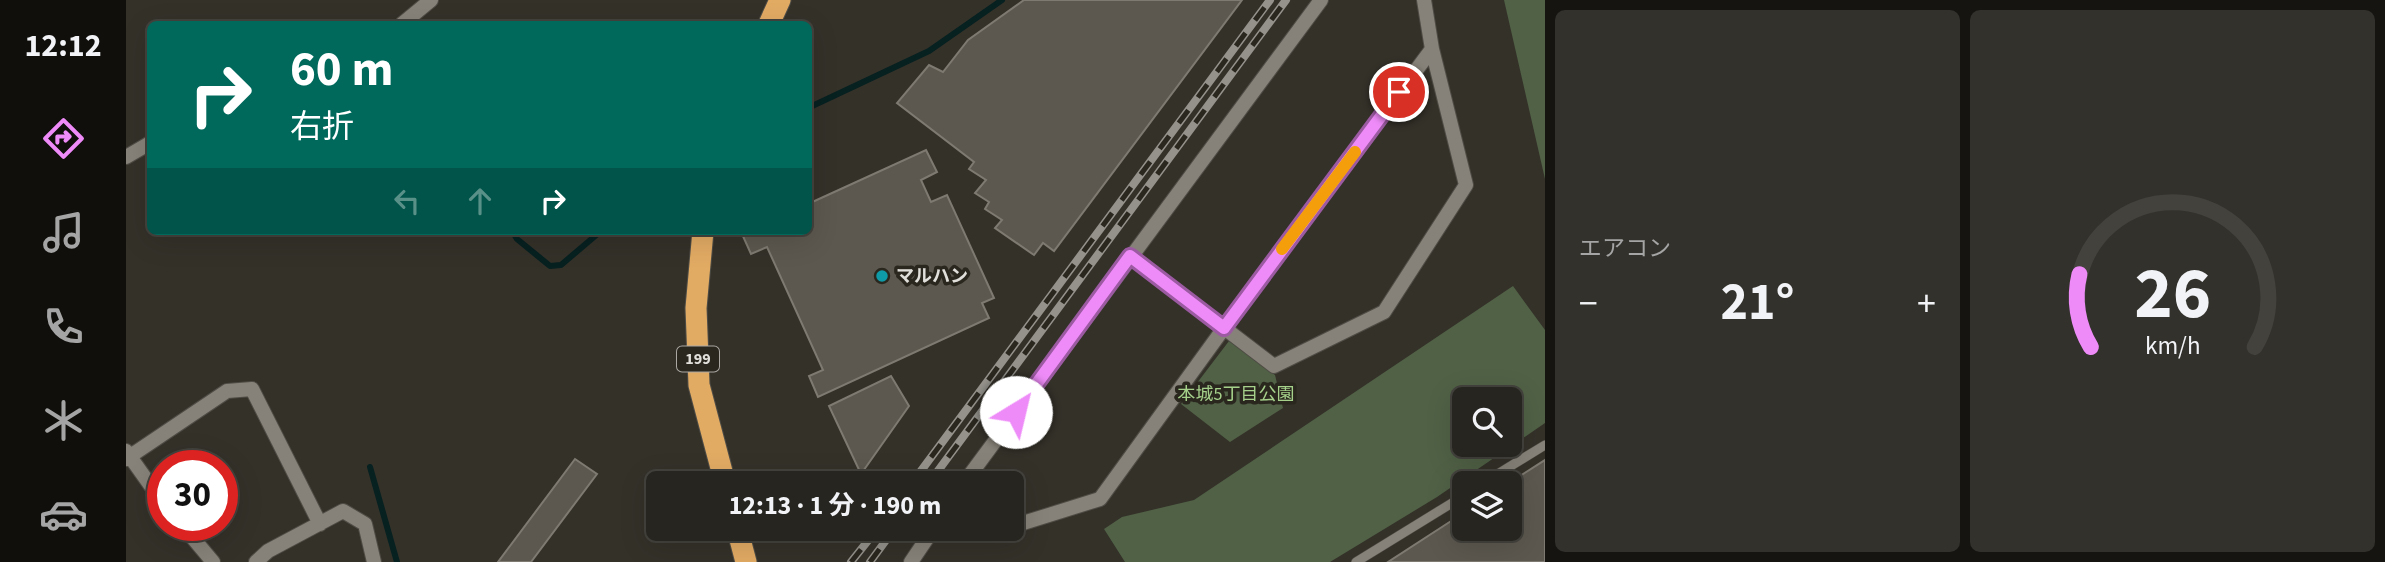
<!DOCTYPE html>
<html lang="ja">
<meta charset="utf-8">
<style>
:root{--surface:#27251f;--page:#33312c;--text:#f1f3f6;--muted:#a4a5a4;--line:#43423d;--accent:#ee8bf8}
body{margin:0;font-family:"Source Sans 3","Noto Sans JP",sans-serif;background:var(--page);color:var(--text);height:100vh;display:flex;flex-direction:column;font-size:26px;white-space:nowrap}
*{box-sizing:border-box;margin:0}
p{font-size:23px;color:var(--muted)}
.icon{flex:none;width:38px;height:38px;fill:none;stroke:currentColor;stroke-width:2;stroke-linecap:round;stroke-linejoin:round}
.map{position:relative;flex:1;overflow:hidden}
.sheet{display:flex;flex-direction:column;gap:10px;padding:10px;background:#151411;width:840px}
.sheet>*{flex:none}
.banner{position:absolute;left:21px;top:21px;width:665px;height:214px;border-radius:10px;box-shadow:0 7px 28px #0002,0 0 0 2px var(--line);background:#00695c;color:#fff;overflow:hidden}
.buttons{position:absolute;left:1326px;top:387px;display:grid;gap:14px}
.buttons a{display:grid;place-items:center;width:70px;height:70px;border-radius:10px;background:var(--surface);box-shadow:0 7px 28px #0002,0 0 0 2px var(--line);font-size:35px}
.speed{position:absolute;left:21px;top:450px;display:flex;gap:14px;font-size:35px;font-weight:700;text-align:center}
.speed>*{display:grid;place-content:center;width:91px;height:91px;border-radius:50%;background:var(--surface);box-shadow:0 7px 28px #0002,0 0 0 2px var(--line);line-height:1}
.speed .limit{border:10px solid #d22;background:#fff;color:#111}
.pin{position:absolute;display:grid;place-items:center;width:60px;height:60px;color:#fff;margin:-30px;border:4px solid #fff;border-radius:50%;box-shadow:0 2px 7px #0007}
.me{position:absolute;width:77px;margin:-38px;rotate:36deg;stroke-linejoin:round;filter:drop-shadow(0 0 5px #0008)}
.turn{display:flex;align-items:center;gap:24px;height:147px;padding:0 28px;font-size:32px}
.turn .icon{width:91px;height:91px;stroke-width:2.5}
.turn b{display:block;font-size:49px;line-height:60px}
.lanes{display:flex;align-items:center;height:66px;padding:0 28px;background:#0003;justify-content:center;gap:35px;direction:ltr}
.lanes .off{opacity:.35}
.big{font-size:52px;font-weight:700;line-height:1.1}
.sheet .widget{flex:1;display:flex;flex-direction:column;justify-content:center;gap:10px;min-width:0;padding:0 24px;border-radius:10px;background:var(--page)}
.sheet .dial{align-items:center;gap:0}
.dial svg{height:182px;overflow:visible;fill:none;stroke:var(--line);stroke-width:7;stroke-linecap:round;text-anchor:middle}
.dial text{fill:var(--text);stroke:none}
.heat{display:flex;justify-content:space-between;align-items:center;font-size:38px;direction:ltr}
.sheet .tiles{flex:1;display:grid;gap:10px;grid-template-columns:repeat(2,1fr)}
.trip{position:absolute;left:520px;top:471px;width:378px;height:70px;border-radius:10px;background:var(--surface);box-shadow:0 7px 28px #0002,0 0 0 2px var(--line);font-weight:700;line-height:70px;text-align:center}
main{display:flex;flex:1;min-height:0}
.dock{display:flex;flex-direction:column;width:126px;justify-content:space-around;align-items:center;background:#100f0c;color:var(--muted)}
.dock .icon{width:49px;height:49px}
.dock .on{color:var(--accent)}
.dock b{font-size:32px;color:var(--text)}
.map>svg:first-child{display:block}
.green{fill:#506146;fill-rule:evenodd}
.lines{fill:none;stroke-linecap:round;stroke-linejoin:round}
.stream{stroke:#072020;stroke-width:6}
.building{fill:#5c584f;stroke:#7f7a71;stroke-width:2}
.lane-casing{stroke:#4f4d46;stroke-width:10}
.street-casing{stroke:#4f4d46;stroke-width:16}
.highway-casing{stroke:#4f4d46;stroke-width:23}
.lane{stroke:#878279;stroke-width:9}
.street{stroke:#878279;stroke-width:14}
.highway{stroke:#e2ab64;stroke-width:21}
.rail-casing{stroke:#94928b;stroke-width:8}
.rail{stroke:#2a271f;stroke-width:5;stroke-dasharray:16;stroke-linecap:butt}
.route-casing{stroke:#9b5aa1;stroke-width:18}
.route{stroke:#ee8bf8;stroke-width:12}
.slow{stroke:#f59e0b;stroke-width:12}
.culture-dot{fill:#0f9aa8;stroke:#2a271f;stroke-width:2.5}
.labels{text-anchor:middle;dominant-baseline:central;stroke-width:7;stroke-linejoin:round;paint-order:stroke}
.shield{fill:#2a271f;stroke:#aba8a3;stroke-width:2}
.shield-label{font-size:16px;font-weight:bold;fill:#e2e0db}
.poi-label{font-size:18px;font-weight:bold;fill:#e2e0db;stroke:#2a271f;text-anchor:start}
.park-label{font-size:18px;fill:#a5d18b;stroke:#2a271f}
</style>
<main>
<nav class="dock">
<b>12:12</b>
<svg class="icon on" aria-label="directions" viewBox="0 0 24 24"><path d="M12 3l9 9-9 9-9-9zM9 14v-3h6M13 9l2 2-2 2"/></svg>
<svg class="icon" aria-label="music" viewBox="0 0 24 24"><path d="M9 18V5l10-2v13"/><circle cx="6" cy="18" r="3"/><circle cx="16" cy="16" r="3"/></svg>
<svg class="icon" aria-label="phone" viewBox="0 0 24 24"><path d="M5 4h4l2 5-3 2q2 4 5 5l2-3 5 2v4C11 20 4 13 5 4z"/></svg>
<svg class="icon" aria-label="climate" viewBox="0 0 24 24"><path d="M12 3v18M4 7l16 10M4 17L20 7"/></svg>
<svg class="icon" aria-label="car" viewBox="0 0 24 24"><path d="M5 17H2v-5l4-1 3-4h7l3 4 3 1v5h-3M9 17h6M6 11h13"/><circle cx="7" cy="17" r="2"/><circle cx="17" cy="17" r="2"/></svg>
</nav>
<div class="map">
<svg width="1419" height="562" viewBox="0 0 1419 562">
<rect width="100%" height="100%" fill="#343129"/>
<path class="green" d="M1378,0H1419V179Z
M1387,286L1419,330V423L1311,497L1204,562H999L978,529L996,517L1068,500ZM1339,399H1384V444H1339Z
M1103,341L1149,375L1157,408L1104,442L1055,404Z"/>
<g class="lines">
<path class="stream" d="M682,108L803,51L876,0
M386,231L391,239L424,266L435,265L475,231
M244,467L271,562"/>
</g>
<path class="building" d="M898,0H1116L928,251L917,243L908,255L869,228L876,220L859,209L863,202L849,193L860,180L843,169L848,162L771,103L803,65L817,72L842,40Z
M800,150L811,172L795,180L805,202L821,195L868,298L856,303L863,318L692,397L683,376L697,370L641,247L625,254L616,234L623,231H682V204Z
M765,376L783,406L735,474L703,406Z
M449,459L471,474L405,562H372Z
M1419,460V562H1262L1339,512V528H1384L1383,483Z"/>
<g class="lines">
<g class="lane-casing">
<path id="lane" d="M1357,483L1419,445
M1230,562L1339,495"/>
</g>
<g class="street-casing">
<path id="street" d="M276,24L305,0
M0,157L24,143
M1004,256L1148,366L1258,312L1340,185L1306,49L1298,0
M0,451L37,503
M0,459L101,391L126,389L194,524
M838,483L1195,0
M886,513L897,523L974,499L1098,328L1306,49
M56,525L87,562
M130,562L142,551L217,511L239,524L248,562
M785,562L808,528"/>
</g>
<g class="highway-casing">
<path id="highway" d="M643,24L654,0
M577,231L570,308L573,385L599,483
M611,528L620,562"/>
</g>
<use href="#lane" class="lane"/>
<use href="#street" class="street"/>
<use href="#highway" class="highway"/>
<g class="rail-casing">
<path id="rail" d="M786,483L1144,0
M803,483L1160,0
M725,562L752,528
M744,562L769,528"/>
</g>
<use href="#rail" class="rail"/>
</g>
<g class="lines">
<g class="route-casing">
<path id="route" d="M890,412L1004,256L1098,328L1273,92"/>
</g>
<use href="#route" class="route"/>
<path class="slow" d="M1156,249L1229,152"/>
</g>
<circle class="culture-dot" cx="756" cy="276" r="7"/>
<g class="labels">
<rect class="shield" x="551" y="346.5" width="42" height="25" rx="5"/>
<g class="shield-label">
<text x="572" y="359">199</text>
</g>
<g class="poi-label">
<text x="770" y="276">マルハン</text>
</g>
<g class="park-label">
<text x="1110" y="394">本城5丁目公園</text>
</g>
</g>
</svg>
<div class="buttons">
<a><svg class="icon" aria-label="search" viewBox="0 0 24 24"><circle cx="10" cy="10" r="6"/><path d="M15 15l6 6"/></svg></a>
<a><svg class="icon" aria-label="layers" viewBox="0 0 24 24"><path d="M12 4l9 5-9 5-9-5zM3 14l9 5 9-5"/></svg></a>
</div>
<div class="speed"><div class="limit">30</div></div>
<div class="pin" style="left:1273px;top:92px;background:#d93025"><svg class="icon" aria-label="arrive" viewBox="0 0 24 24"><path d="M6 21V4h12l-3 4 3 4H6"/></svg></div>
<svg class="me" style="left:890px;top:412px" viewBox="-20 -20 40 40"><circle r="19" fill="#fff"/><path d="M0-13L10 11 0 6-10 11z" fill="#ee8bf8"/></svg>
<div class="trip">12:13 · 1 分 · 190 m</div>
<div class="banner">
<div class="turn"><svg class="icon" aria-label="right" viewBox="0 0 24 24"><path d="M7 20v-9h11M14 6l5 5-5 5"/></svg><div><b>60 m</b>右折</div></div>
<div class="lanes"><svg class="icon off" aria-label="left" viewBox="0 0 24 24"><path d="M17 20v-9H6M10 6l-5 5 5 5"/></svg><svg class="icon off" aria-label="ahead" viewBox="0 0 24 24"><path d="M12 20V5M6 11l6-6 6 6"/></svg><svg class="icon" aria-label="right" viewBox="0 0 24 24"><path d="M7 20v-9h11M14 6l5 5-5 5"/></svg></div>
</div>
</div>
<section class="sheet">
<div class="tiles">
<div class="widget"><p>エアコン</p>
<div class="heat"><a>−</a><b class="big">21°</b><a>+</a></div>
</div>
<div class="widget dial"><svg viewBox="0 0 100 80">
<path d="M14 69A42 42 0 1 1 86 69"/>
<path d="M14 69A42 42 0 0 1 9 37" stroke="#ee8bf8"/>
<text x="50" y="56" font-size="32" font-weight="700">26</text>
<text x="50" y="72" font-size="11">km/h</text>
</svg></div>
</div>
</section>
</main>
